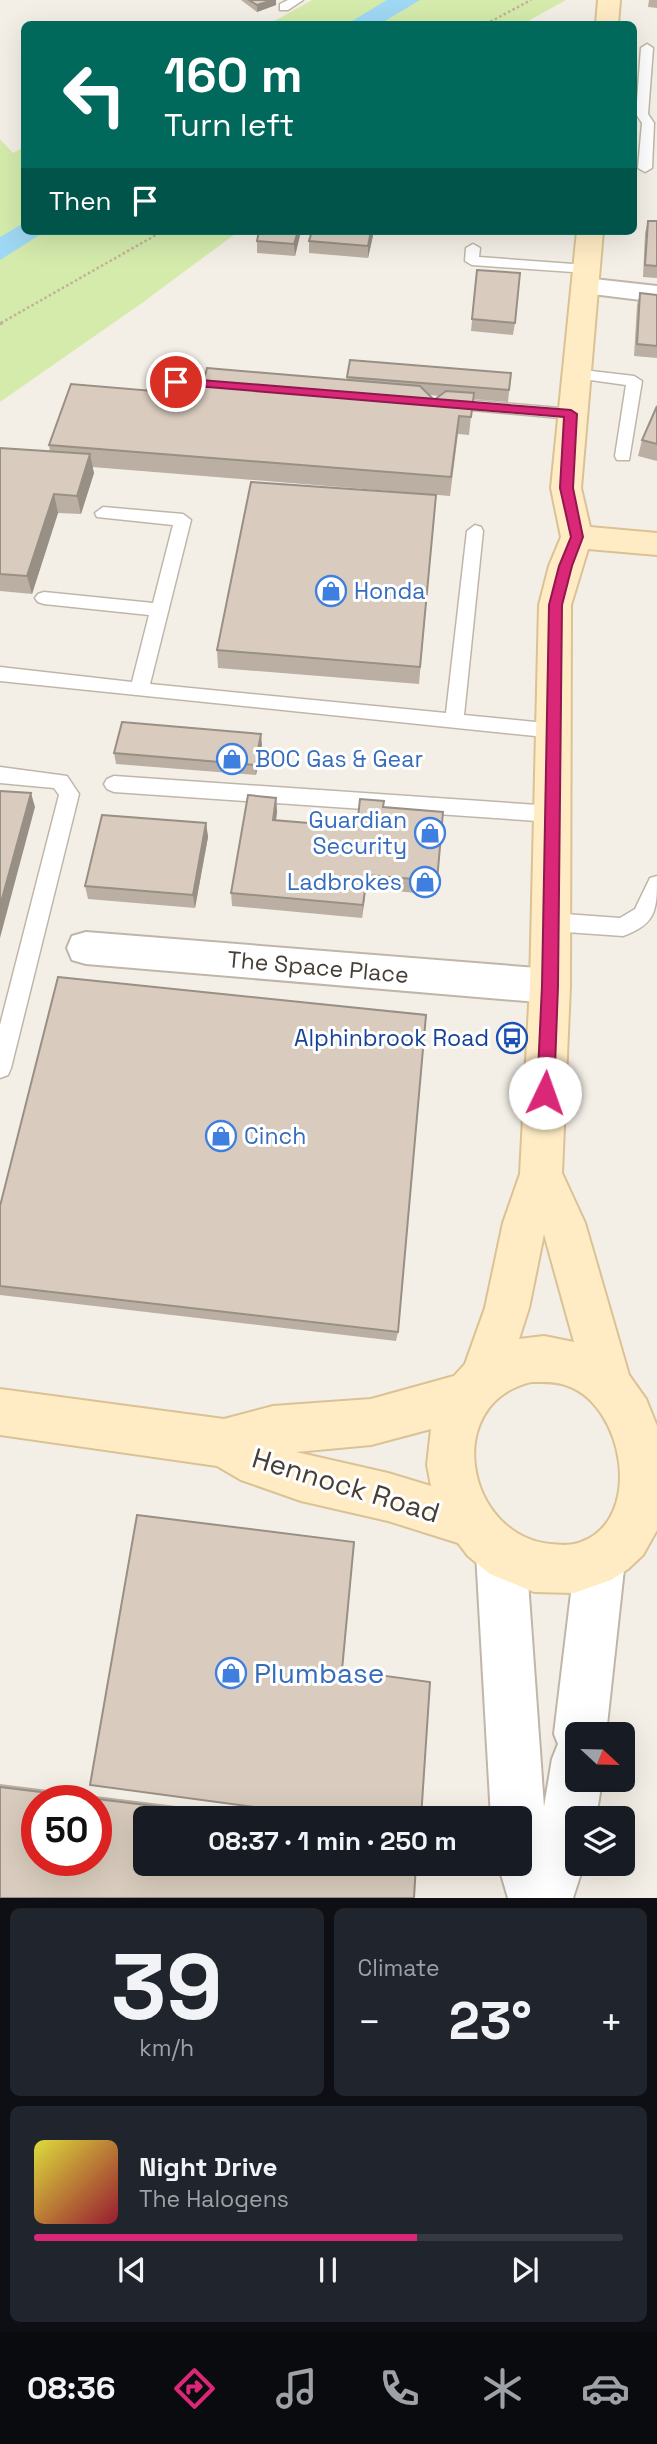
<!DOCTYPE html>
<meta charset="utf-8">
<style>
:root{--surface:#171b24;--page:#20242c;--text:#f1f3f6;--muted:#9ea1a6;--line:#363941;--accent:#db2777}
body{margin:0;font-family:"Space Grotesk",sans-serif;background:var(--page);color:var(--text);height:100vh;display:flex;flex-direction:column;font-size:26px;white-space:nowrap}
*{box-sizing:border-box;margin:0}
p{font-size:23px;color:var(--muted)}
.icon{flex:none;width:38px;height:38px;fill:none;stroke:currentColor;stroke-width:2;stroke-linecap:round;stroke-linejoin:round}
.map{position:relative;height:1898px;overflow:hidden}
.sheet{display:flex;flex-direction:column;gap:10px;padding:10px;background:#0d0f14;flex:1}
.sheet>*{flex:none}
.hud{position:absolute;left:21px;top:21px;width:616px;height:214px;border-radius:10px;box-shadow:0 7px 28px #0002;background:#00695c;color:#fff;overflow:hidden}
.needle{width:46px;rotate:112deg}
.tools{position:absolute;left:565px;top:1722px;display:grid;gap:14px}
.tools a{display:grid;place-items:center;width:70px;height:70px;border-radius:10px;background:var(--surface);box-shadow:0 7px 28px #0002;font-size:35px}
.speed{position:absolute;left:21px;top:1785px;display:flex;gap:14px;font-size:35px;font-weight:700;text-align:center}
.speed>*{display:grid;place-content:center;width:91px;height:91px;border-radius:50%;background:var(--surface);box-shadow:0 7px 28px #0002;line-height:1}
.speed .limit{border:10px solid #d22;background:#fff;color:#111}
.pin{position:absolute;display:grid;place-items:center;width:60px;height:60px;color:#fff;margin:-30px;border:4px solid #fff;border-radius:50%;box-shadow:0 2px 7px #0007}
.me{position:absolute;width:77px;margin:-38px;rotate:3deg;stroke-linejoin:round;filter:drop-shadow(0 0 5px #0008)}
.turn{display:flex;align-items:center;gap:24px;height:147px;padding:0 28px;font-size:32px}
.turn .icon{width:91px;height:91px;stroke-width:2.5}
.turn b{display:block;font-size:49px;line-height:60px}
.then{display:flex;align-items:center;height:66px;padding:0 28px;background:#0003;gap:14px;font-size:26px}
.big{font-size:52px;font-weight:600;line-height:1.1}
.sheet .widget{flex:1;display:flex;flex-direction:column;justify-content:center;gap:10px;min-width:0;padding:0 24px;border-radius:10px;background:var(--page)}
.sheet .dial{align-items:center;gap:0}
.dial b{font-size:91px;line-height:1}
.song{display:flex;align-items:center;gap:21px}
.cover{width:84px;height:84px;border-radius:10px;background:linear-gradient(135deg,hsl(60 70% 55%),hsl(350 70% 35%))}
.played{height:7px;border-radius:4px;background:linear-gradient(90deg,var(--accent) 65%,var(--line) 65%)}
.keys{display:flex;justify-content:space-around;direction:ltr}
.heat{display:flex;justify-content:space-between;align-items:center;font-size:38px;direction:ltr}
.sheet .tiles{flex:1;display:grid;gap:10px;grid-template-columns:1fr 1fr}
.widget:last-child{grid-column:span 2}
.trip{position:absolute;left:133px;top:1806px;width:399px;height:70px;border-radius:10px;background:var(--surface);box-shadow:0 7px 28px #0002;font-weight:600;line-height:70px;text-align:center}
.tabs{display:flex;height:112px;justify-content:space-around;align-items:center;background:#090b0e;color:var(--muted)}
.tabs .icon{width:49px;height:49px}
.tabs .active{color:var(--accent)}
.tabs b{font-size:32px;color:var(--text)}
.map>svg:first-child{display:block}
.green{fill:#d4ebac}
.water{fill:#9fd8f4}
.lines{fill:none;stroke-linecap:round;stroke-linejoin:round}
.lane-casing{stroke:#c0b6a8;stroke-width:3}
.street-casing{stroke:#c0b6a8;stroke-width:4}
.secondary-casing{stroke:#dac295;stroke-width:4}
.path-far1{stroke:#c3b098;stroke-width:2.5;stroke-dasharray:2.5 2.5;stroke-linecap:butt}
.path{stroke:#c3b098;stroke-width:3.5;stroke-dasharray:2.5 2.5;stroke-linecap:butt}
.lane{fill:#fff;fill-rule:evenodd}
.street{fill:#fff;fill-rule:evenodd}
.secondary{fill:#ffecc5;fill-rule:evenodd}
.wall{fill:#bbafa3;fill-rule:evenodd}
.shaded-wall{fill:#988f85}
.building{fill:#d9ccbe;stroke:#988f85;stroke-width:2;fill-rule:evenodd}
.route{fill:#db2777;stroke:#8e194d;stroke-width:2}
.labels{text-anchor:middle;dominant-baseline:central;stroke-width:6;stroke-linejoin:round;paint-order:stroke}
.shop-label{font-size:23px;fill:#366cbe;stroke:#fff;text-anchor:start}
.street-label{font-size:23px;fill:#473f35;stroke:#fff}
.transit-label{font-size:23px;fill:#164399;stroke:#fff;text-anchor:end}
.near-street-label{font-size:28px;fill:#473f35;stroke:#fff}
.near-shop-label{font-size:28px;fill:#366cbe;stroke:#fff;text-anchor:start}
</style>
<div class="map">
<svg width="657" height="1898" viewBox="0 0 657 1898">
<rect width="100%" height="100%" fill="#f4efe6"/>
<path class="green" d="M312,0H566L523,24H269Z
M0,139L13,153L24,147V231H239L142,303L0,402Z"/>
<path class="water" d="M387,0H420L380,24H347Z
M24,223V231H46L0,260V237Z"/>
<g class="lines">
<g class="lane-casing">
<path id="lane" d="M288,0H303L288,10H280V4Z
M647,44L653,48L648,114L654,123L652,168L645,172L638,168L642,123L636,114L641,48Z
M473,244L480,248L479,257L587,265L594,269L587,273L472,265L465,261L466,248Z
M574,369L634,376L642,381L629,460H617L615,456L626,385L569,377L566,374L569,371Z
M176,377L230,381L238,386L230,391L171,385L168,382Z
M444,398L571,409L579,414L571,419L438,407L436,403Z
M103,507L183,514L191,520L150,684L446,713L467,531L475,525L481,527L483,531L464,715L555,724L562,726L564,731L562,736L555,738L0,681V667L132,682L149,615L44,604L38,602L35,598L38,594L44,592L153,603L173,525L97,517L95,513Z
M0,767L67,776L79,794L11,1068L8,1075L0,1078V1025L59,795L54,788L0,783Z
M114,776L553,806L560,808L563,814L560,820L553,822L114,792L107,789L104,784L107,779Z
M657,876C657,909 657,924 623,936L551,931L544,928L541,922L544,916L551,913L620,918L635,909L650,878Z"/>
</g>
<g class="street-casing">
<path id="street" d="M585,278L657,286V302L576,292L572,286L576,280Z
M86,932L550,969L564,974L570,986L564,998L550,1003L86,964L72,960L67,948L72,936Z
M501,1528L518,1536L526,1553L544,1807L552,1759L558,1744L554,1734L575,1560L583,1543L600,1535L617,1543L625,1560L606,1734H578V1780H602L596,1818H578V1864H584L573,1898H508L498,1864H520V1818H491L476,1553L484,1536Z"/>
</g>
<g class="secondary-casing">
<path id="secondary" d="M598,0H620L618,24H596Z
M577,231H603L581,488L590,527L657,533V555L588,549L571,605L570,986L562,1173L585,1223L629,1375L646,1399L657,1426V1530L643,1555L628,1569L611,1580L574,1593L534,1592L490,1574L468,1556L458,1543L388,1521L301,1501L241,1480L217,1466L0,1435V1389L224,1419L273,1406L371,1399L454,1376L465,1364L485,1308L503,1223L520,1174L530,986L539,605L549,566L561,537L551,488ZM544,1234L574,1342L544,1336L519,1339L529,1308ZM531,1382C543,1382 557,1381 568,1386C624,1406 644,1519 581,1542C571,1546 560,1545 550,1544C466,1535 441,1404 531,1382ZM431,1429L427,1465L431,1486L388,1473L296,1452L371,1445Z"/>
</g>
<path class="path-far1" d="M486,24L531,0
M1,323L163,231"/>
<path class="path" d="M0,324L4,322"/>
<use href="#lane" class="lane"/>
<use href="#street" class="street"/>
<use href="#secondary" class="secondary"/>
</g>
<path class="wall" d="M241,0H276V5L257,12Z
M649,0H657V8L648,7Z
M648,221H657V278L643,277L645,233Z
M301,231L295,256L257,253V241Z
M312,231H374L368,258L309,253V241Z
M477,270L515,323L513,335L471,331Z
M640,293L657,295V358L634,356L637,305Z
M511,373L508,402L473,399L469,435L458,434L450,496L92,467L94,473L81,514L58,513L32,594L0,591V448L50,452L49,445L200,395L347,380V377ZM430,395L439,396L434,400Z
M657,406V461L638,456L642,440Z
M436,495L419,684L218,668L217,650Z
M262,745L256,775L116,764L114,753Z
M276,798L277,812L276,820L357,827L383,807L437,881L436,895L366,888L362,918L232,906L231,893Z
M206,823L208,837L195,908L88,899L85,886Z
M0,1206L398,1332L396,1341L0,1295Z
M0,1784L271,1818H145L0,1898Z"/>
<path class="shaded-wall" d="M273,0H276V5L257,12V5Z
M298,231H301L295,256L294,244Z
M371,231H374L368,258V246Z
M90,454L94,473L81,514L77,496Z
M54,494L58,513L32,594L27,576Z
M261,734L262,745L256,775L255,765Z
M31,793L35,807L0,938V906Z
M276,798L277,812L274,834L273,820Z
M206,823L208,837L195,908L193,895Z
M367,875L366,888L362,918L363,905Z"/>
<path class="building" d="M249,0H273L257,5Z
M648,221H657V266L645,265Z
M259,231H298L294,244L257,241Z
M312,231H371L368,246L309,241Z
M477,270L520,273L515,323L472,319Z
M640,293L657,295V346L637,344Z
M350,360L511,373L509,390L347,377Z
M207,368L420,386L434,400L446,391L474,393L471,417L459,416L451,477L49,445L71,384L200,395Z
M657,406V444L642,440Z
M0,448L90,454L77,496L54,494L27,576L0,574Z
M251,482L436,495L420,667L217,650Z
M122,722L261,734L255,765L114,753Z
M0,791L31,793L0,906Z
M248,795L276,798L273,820L357,827L360,799L384,801L383,807L443,812L437,881L367,875L363,905L231,893Z
M102,815L206,823L193,895L85,886Z
M58,977L426,1015L398,1332L0,1286V1206Z
M137,1515L354,1542L342,1670L430,1682L421,1818H336L90,1785Z
M0,1787L251,1818H145V1864H416L414,1898H0ZM37,1801H96V1860H37Z"/>
<path class="route" d="M176,378L571,410L577,414L573,488L583,537L572,566L562,605L558,986L554,1093L551,1099L545,1101L539,1099L537,1093L542,986L549,605L559,566L571,537L560,488L564,417L172,384V379Z"/>
<defs>
<g id="shop-ring" transform="scale(1.575)"><circle r="9.5" fill="#fff" stroke="#3f7fe0" stroke-width="1.5"/><path d="M-5-2.5h2.3a2.7 3.5 0 0 1 5.4 0H5L5.5 6h-11ZM-1.5-2.5h3a1.5 2.3 0 0 0-3 0Z" fill="#3f7fe0"/></g>
<g id="bus-ring" transform="scale(1.575)"><circle r="9.5" fill="#fff" stroke="#1a4fb4" stroke-width="1.5"/><path d="M-5-6H5V4H4V6H2V4H-2V6H-4V4H-5ZM-3.5-4V0h7V-4ZM-3.5 1.2v1.5H-2V1.2ZM2 1.2v1.5H3.5V1.2Z" fill="#1a4fb4"/></g>
</defs>
<g fill-rule="evenodd">
<use href="#shop-ring" x="331" y="591"/>
<use href="#shop-ring" x="232" y="759"/>
<use href="#shop-ring" x="430" y="833"/>
<use href="#shop-ring" x="425" y="882"/>
<use href="#bus-ring" x="512" y="1038"/>
<use href="#shop-ring" x="221" y="1136"/>
<use href="#shop-ring" x="231" y="1673"/>
</g>
<g class="labels">
<g class="shop-label">
<text x="354" y="591">Honda</text>
<text x="255" y="759">BOC Gas &amp; Gear</text>
<text x="407" y="820" text-anchor="end">Guardian<tspan x="407" dy="26">Security</tspan></text>
<text x="402" y="882" text-anchor="end">Ladbrokes</text>
<text x="244" y="1136">Cinch</text>
</g>
<g class="street-label">
<text transform="translate(318 967) rotate(5)">The Space Place</text>
</g>
<g class="transit-label">
<text x="489" y="1038">Alphinbrook Road</text>
</g>
<g class="near-street-label">
<text transform="translate(346 1485) rotate(17)">Hennock Road</text>
</g>
<g class="near-shop-label">
<text x="254" y="1673">Plumbase</text>
</g>
</g>
</svg>
<div class="tools">
<a><svg class="needle" viewBox="-14 -14 28 28"><path d="M0-13l5 13h-10z" fill="#e53935"/><path d="M0 13l5-13h-10z" fill="#9ea1a6"/></svg></a>
<a><svg class="icon" aria-label="layers" viewBox="0 0 24 24"><path d="M12 4l9 5-9 5-9-5zM3 14l9 5 9-5"/></svg></a>
</div>
<div class="speed"><div class="limit">50</div></div>
<div class="pin" style="left:176px;top:382px;background:#d93025"><svg class="icon" aria-label="arrive" viewBox="0 0 24 24"><path d="M6 21V4h12l-3 4 3 4H6"/></svg></div>
<svg class="me" style="left:545px;top:1093px" viewBox="-20 -20 40 40"><circle r="19" fill="#fff"/><path d="M0-13L10 11 0 6-10 11z" fill="#db2777"/></svg>
<div class="trip">08:37 · 1 min · 250 m</div>
<div class="hud">
<div class="turn"><svg class="icon" aria-label="left" viewBox="0 0 24 24"><path d="M17 20v-9H6M10 6l-5 5 5 5"/></svg><div><b>160 m</b>Turn left</div></div>
<div class="then">Then<svg class="icon" aria-label="arrive" viewBox="0 0 24 24"><path d="M6 21V4h12l-3 4 3 4H6"/></svg></div>
</div>
</div>
<section class="sheet">
<div class="tiles">
<div class="widget dial"><b>39</b><p>km/h</p></div>
<div class="widget"><p>Climate</p>
<div class="heat"><a>−</a><b class="big">23°</b><a>+</a></div>
</div>
<div class="widget">
<div class="song"><i class="cover"></i><div><b>Night Drive</b><p>The Halogens</p></div></div>
<div class="played"></div>
<div class="keys"><svg class="icon" aria-label="previous" viewBox="0 0 24 24"><path d="M18 5L8 12l10 7zM5 5v14"/></svg><svg class="icon" aria-label="pause" viewBox="0 0 24 24"><path d="M8 5v14M16 5v14"/></svg><svg class="icon" aria-label="next" viewBox="0 0 24 24"><path d="M6 5l10 7-10 7zM19 5v14"/></svg></div>
</div>
</div>
</section>
<nav class="tabs">
<b>08:36</b>
<svg class="icon active" aria-label="directions" viewBox="0 0 24 24"><path d="M12 3l9 9-9 9-9-9zM9 14v-3h6M13 9l2 2-2 2"/></svg>
<svg class="icon" aria-label="music" viewBox="0 0 24 24"><path d="M9 18V5l10-2v13"/><circle cx="6" cy="18" r="3"/><circle cx="16" cy="16" r="3"/></svg>
<svg class="icon" aria-label="phone" viewBox="0 0 24 24"><path d="M5 4h4l2 5-3 2q2 4 5 5l2-3 5 2v4C11 20 4 13 5 4z"/></svg>
<svg class="icon" aria-label="climate" viewBox="0 0 24 24"><path d="M12 3v18M4 7l16 10M4 17L20 7"/></svg>
<svg class="icon" aria-label="car" viewBox="0 0 24 24"><path d="M5 17H2v-5l4-1 3-4h7l3 4 3 1v5h-3M9 17h6M6 11h13"/><circle cx="7" cy="17" r="2"/><circle cx="17" cy="17" r="2"/></svg>
</nav>
